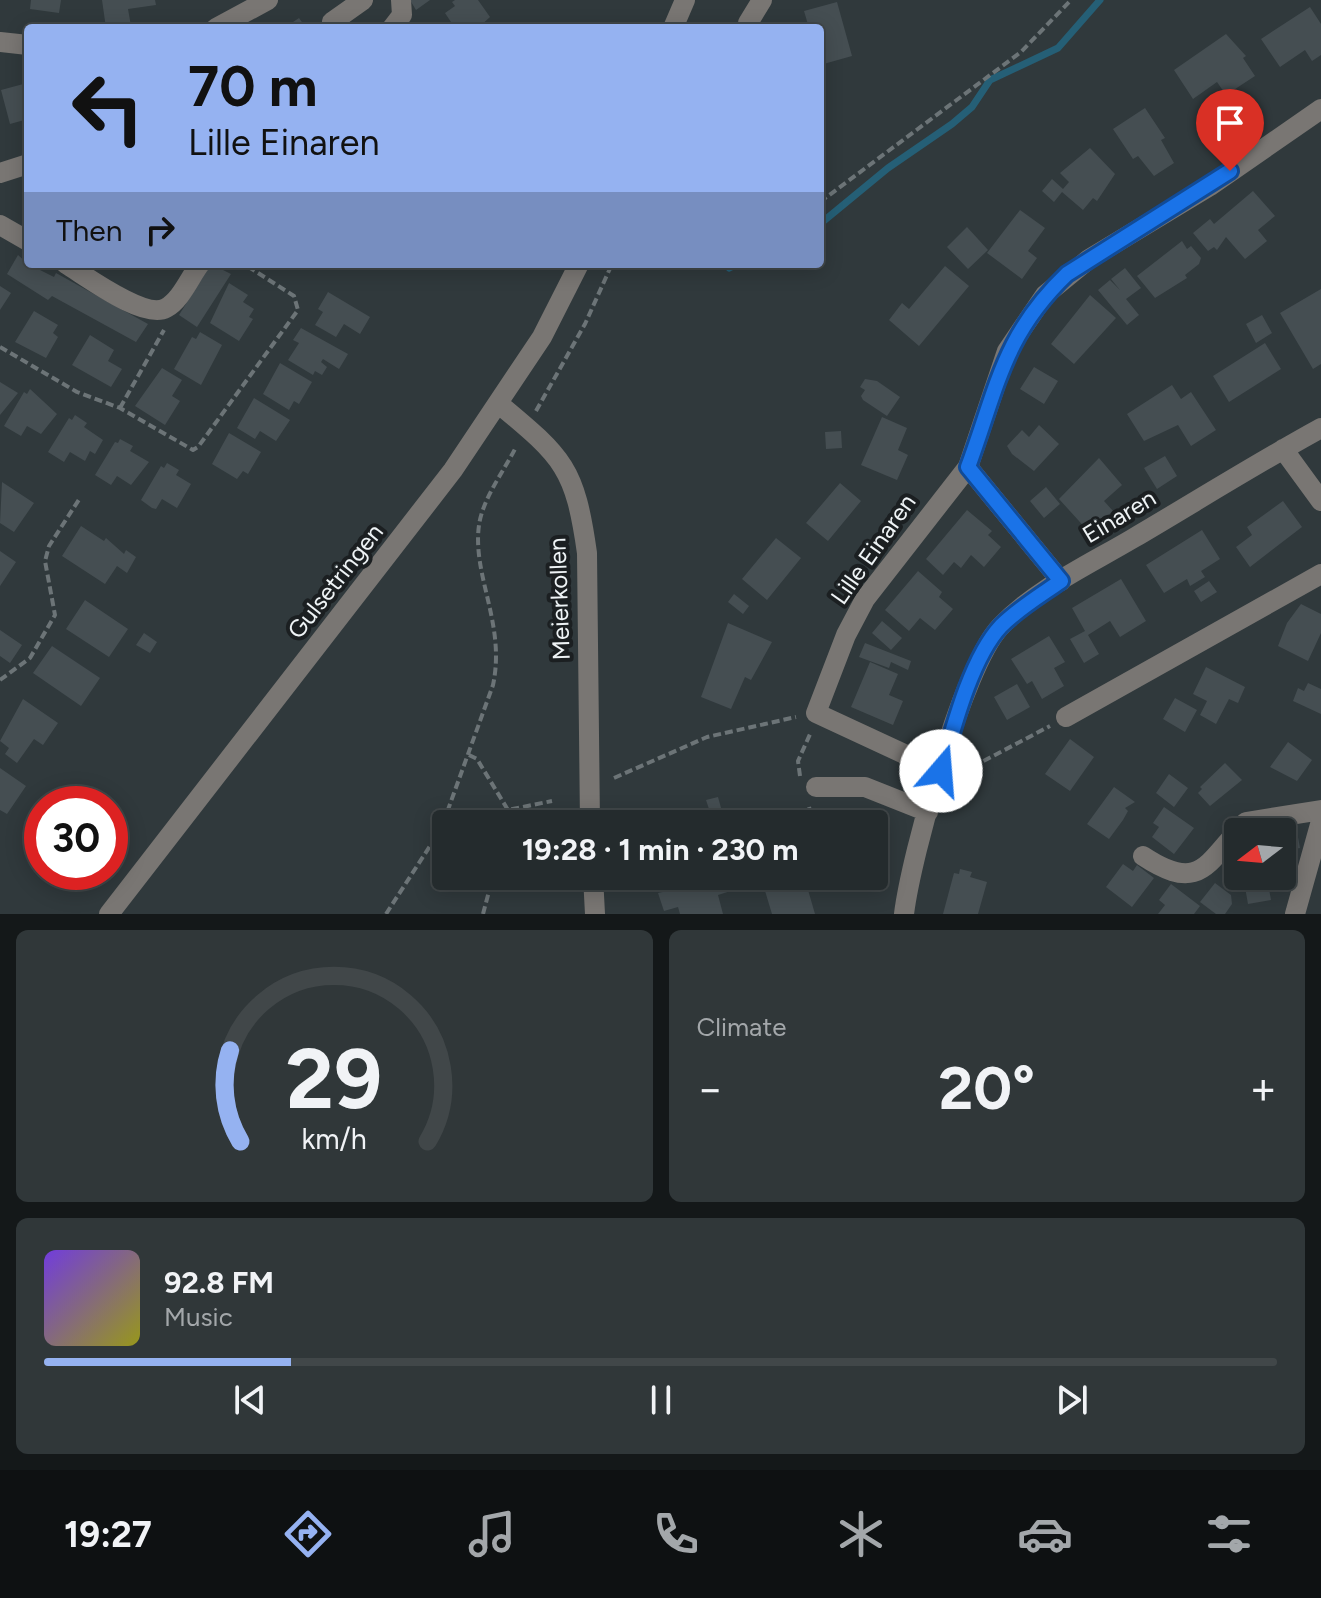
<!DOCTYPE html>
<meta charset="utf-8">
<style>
:root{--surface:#242b2d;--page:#303739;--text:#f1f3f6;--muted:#a3a7aa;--line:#414749;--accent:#95b2f1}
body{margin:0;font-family:Figtree,sans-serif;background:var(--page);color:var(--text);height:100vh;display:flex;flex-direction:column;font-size:30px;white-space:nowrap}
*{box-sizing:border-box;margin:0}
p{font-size:26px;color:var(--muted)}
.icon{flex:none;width:44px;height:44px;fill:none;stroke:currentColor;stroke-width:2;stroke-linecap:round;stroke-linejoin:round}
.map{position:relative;height:914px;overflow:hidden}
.panel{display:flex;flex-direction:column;gap:16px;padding:16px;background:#141819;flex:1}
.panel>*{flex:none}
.hud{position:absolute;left:24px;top:24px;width:800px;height:244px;border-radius:8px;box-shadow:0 4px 20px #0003,0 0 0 2px var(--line);background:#95b2f1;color:#111;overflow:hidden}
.needle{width:52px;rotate:254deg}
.fabs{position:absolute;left:1224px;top:818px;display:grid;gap:16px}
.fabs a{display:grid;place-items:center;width:72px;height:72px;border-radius:8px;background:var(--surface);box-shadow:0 4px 20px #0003,0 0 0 2px var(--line);font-size:40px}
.speed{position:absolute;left:24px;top:786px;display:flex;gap:16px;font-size:40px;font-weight:700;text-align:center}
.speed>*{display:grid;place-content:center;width:104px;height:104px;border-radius:50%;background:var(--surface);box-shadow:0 4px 20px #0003,0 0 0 2px var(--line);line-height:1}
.speed .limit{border:12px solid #d22;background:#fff;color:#111}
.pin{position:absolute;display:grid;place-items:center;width:68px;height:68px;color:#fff;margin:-82px -34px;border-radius:50% 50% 50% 0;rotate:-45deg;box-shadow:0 0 8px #0007}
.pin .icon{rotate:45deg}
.me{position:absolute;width:88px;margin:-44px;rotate:18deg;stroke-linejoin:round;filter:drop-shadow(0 0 6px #0008)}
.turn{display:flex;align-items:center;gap:28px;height:168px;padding:0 32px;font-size:36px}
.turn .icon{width:104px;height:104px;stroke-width:2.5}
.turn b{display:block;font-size:56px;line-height:68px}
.then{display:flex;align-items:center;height:76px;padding:0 32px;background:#0003;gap:16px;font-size:30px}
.big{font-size:60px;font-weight:700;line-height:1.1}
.panel .widget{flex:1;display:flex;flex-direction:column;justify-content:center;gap:12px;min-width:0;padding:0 28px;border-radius:12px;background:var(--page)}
.panel .dial{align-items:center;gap:0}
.dial svg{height:208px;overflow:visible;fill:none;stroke:var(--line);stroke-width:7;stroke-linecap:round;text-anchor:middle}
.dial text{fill:var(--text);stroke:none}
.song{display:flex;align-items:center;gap:24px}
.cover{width:96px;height:96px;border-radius:12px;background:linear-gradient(135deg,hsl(260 70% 55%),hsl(60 70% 35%))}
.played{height:8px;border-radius:4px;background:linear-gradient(90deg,var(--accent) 20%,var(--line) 20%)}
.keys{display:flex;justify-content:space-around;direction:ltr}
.heat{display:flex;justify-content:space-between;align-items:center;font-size:44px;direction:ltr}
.panel .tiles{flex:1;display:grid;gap:16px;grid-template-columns:1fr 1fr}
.widget:last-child{grid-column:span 2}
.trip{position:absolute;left:432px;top:810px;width:456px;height:80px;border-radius:8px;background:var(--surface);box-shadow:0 4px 20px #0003,0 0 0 2px var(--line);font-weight:700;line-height:80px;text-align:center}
.tab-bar{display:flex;height:128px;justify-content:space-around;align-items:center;background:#0e1112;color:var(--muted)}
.tab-bar .icon{width:56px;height:56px}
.tab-bar .on{color:var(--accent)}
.tab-bar b{font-size:36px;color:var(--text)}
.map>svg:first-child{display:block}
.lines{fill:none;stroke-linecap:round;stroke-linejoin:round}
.stream{stroke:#255f76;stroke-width:7}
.building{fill:#454e52}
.path{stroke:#6c7477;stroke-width:4;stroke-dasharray:8 4;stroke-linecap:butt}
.minor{stroke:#797673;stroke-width:20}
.route-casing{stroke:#114b97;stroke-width:20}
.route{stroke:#1a73e8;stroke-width:14}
.labels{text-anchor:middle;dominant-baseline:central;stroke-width:8;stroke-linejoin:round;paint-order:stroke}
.street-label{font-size:24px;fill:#eef3f5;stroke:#1b1f21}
</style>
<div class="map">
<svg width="1321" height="914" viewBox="0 0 1321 914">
<rect width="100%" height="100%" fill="#30393c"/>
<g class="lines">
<path class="stream" d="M820,224L888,168L952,124L972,107L990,80L1058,48L1100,0
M729,268L737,264"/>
</g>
<path class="building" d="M31,0H61L59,13L30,9Z
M102,0H155L156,5L128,9L131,26L106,28Z
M410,0H430L416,10Z
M455,0H478L490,17L478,28H455L445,13L455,6L452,2Z
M837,2L852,56L820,65V28H809L804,11Z
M1310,7L1321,24V55L1312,61L1305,50L1280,67L1261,39Z
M299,18L306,28H284Z
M1226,34L1246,56L1243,58L1255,76L1226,95L1217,82L1193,99L1174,70Z
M27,83L28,119L10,124L1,90Z
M1145,108L1165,138L1161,140L1174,163L1154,176L1138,156L1133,159L1113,129Z
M1090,148L1115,174L1097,201L1093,198L1083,210L1062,192L1054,202L1042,191L1052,179L1063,189L1069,182L1060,173Z
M1253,191L1275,216L1258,230L1267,241L1245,259L1226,237L1217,250L1214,247L1208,251L1193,233L1210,219L1214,224Z
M1020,210L1045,228L1028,251L1037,258L1022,279L987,253Z
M967,227L988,250L968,269L947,247Z
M1182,241L1187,249L1191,246L1201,258L1199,264L1185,275L1187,278L1155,298L1137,276Z
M18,255L28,264L54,277L56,273L148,324L136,342L52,296L48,300L7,274Z
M211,264L231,274L197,327L179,315Z
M945,266L969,286L919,346L889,320L902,303L909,309Z
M1125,268L1141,288L1126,299L1139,315L1127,325L1098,290L1110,280L1120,290L1111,279Z
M229,283L248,295L243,302L254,309L249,317L253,319L239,341L210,323Z
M0,286L11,293L0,310Z
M1321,289V364L1313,369L1280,313Z
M328,292L370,317L360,334L344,324L336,337L315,325L323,312L318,309Z
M1090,295L1116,318L1074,364L1051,344Z
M34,311L58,325L53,333L58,337L46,358L15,342Z
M1262,315L1272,333L1256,343L1246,324Z
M301,328L348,354L339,369L323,359L321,362L327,367L322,375L315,371L313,375L288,360L299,343L293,340Z
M200,332L222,345L201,385L174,369L192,337L196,339Z
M90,335L114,350L108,361L122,369L111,387L72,365Z
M1265,343L1281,369L1229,402L1213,376Z
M280,363L312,382L299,404L294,401L289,410L263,394Z
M1034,367L1058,381L1044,404L1020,389Z
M162,368L182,380L172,396L180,401L165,425L135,406Z
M865,379L877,381L900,397L887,416L863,400L861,396L865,390L860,387Z
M0,382L18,393L0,415Z
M1172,385L1181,399L1191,392L1216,430L1191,446L1178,425L1144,441L1127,414Z
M30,389L57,414L41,434L27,426L21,436L4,426L24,392L27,394Z
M254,398L290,420L276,441L260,431L255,439L237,428Z
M75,415L87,423L84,427L103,440L95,454L90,451L85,461L70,452L64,462L48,452L69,418L72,420Z
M882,417L907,428L898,450L908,455L897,480L861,465Z
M1039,425L1059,444L1034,471L1012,454L1007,446L1022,430L1029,437Z
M841,431L842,448L826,449L825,432Z
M229,433L261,452L248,474L243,471L237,479L212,464Z
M120,439L133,446L130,451L149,462L131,485L117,476L111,485L95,475L115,442L118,443Z
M1165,456L1177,476L1157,489L1144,468Z
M1099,458L1122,485L1104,501L1113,511L1089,532L1059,499Z
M167,463L179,470L176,475L191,484L177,508L162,499L156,509L152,508L141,500L161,466L164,468Z
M2,482L34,503L14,532L0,523Z
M840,483L861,501L828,541L806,523Z
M1046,487L1060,504L1044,518L1030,501Z
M1283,501L1302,527L1250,567L1236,547L1252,535L1247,527Z
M967,510L992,531L988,535L1001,547L984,567L971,555L961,568L954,562L943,575L926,559Z
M81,526L104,541L106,538L124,554L126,550L136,557L127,573L117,566L105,584L62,556Z
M1202,530L1220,559L1201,571L1205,577L1190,586L1187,579L1164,593L1146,565Z
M776,538L801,558L767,600L742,579Z
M0,551L16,562L0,586Z
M918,571L942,592L939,597L953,609L935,630L920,618L909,631L885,610Z
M1121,579L1146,621L1120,637L1110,621L1088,635L1099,654L1084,663L1070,639L1085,631L1072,608Z
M1209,581L1217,592L1201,602L1194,591Z
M734,594L749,606L743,614L728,602Z
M85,600L128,629L109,657L66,629Z
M1301,604L1321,614V633L1308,661L1278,646L1287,623Z
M882,621L902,638L891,650L872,633Z
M728,623L772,642L751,680L745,677L731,709L701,697Z
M0,630L22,645L10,663L0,656Z
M144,633L157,642L150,653L136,645Z
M1049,636L1065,662L1054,668L1064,686L1042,699L1032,681L1027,684L1011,659Z
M865,643L911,661L908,670L891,662L889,668L859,657Z
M52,646L100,678L81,706L33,673Z
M870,662L898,674L889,695L903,701L893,725L851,707Z
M1206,667L1245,687L1238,703L1229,699L1216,724L1200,715L1207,701L1193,694Z
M1308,683L1321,689V714L1293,701L1298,688L1304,691Z
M1017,684L1030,707L1007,720L994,697Z
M1175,698L1197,710L1185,732L1163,719Z
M23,699L58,723L43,745L34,739L17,763L5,754L9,748L0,741Z
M1070,739L1094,757L1070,791L1045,774Z
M1288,742L1312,760L1297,781L1270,767Z
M1225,763L1242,780L1210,806L1198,793L1202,789L1200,787Z
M0,768L26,786L7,814L0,810Z
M1169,774L1188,788L1174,807L1156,793Z
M1114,787L1135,802L1125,808L1128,811L1123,820L1109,839L1087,824Z
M718,797L723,815L712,818L706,800Z
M1164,807L1194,828L1174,854L1152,837L1159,827L1153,823Z
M1295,821L1300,848L1294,849L1295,856L1282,858V832H1272L1271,825Z
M1123,864L1133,871L1137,865L1154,878L1132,907L1106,887Z
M960,869L972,872L970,877L987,882L978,914H943L954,873L959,874Z
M669,876H804L815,914H772L762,881L718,895L723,914H680L678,907L664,911L658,893L667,891L664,883L670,881Z
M1243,876H1276L1278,888L1269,889L1271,900L1248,904Z
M1215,883L1231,895L1232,904L1225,914H1216L1200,902Z
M1171,884L1200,906L1194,914H1158L1165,905L1159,900Z"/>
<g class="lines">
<path class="path" d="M820,202L1021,52L1071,0
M0,347L77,392L120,408L193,450L198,447L298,310L294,296L244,264
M120,408L164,330
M536,411L585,324L612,264
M0,680L30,658L55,615L45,561L49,546L80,498
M469,755L477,759L508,810L552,801
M961,769L976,765L1050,726
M800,776L798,761L811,732
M614,778L707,737L796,717
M809,807L814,824
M507,824L508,810
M870,824L888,818
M386,914L441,829L493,685C506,624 472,576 479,525C483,498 504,471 516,447
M483,914L493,876"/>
<path class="minor" d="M332,22L363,0
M748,23L762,0
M216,28L268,0
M392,28L402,15L401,0
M673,28L685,0
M0,42L28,45
M0,173L28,164
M0,225L28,241
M66,264C86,276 144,320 166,308C181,300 190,277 200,264
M499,404C564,458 575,468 587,553L590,824
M1283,449L1321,501
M968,467L1061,581
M1066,717L1321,574
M941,771L816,713L846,635L865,599L968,467L1007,351L1045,295L1089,259L1210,186L1321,109
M816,787H865L928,812
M1143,856C1202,895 1207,861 1246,822L1321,810
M593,876L595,914
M109,914L453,470L542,337L579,264
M904,914C911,856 963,667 1000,627C1036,589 1088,565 1132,539C1195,502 1257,463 1321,428
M1295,914L1321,821"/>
</g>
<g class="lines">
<g class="route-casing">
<path id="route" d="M941,771C953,729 971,658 1001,626C1019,608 1041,595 1061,581L968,467C997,389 1003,335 1067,274L1230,171"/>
</g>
<use href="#route" class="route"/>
</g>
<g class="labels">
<g class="street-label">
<text transform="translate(1119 516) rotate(-31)">Einaren</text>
<text transform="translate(873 549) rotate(-55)">Lille Einaren</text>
<text transform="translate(335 581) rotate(-52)">Gulsetringen</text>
<text transform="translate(559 599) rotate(-92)">Meierkollen</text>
</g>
</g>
</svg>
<div class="fabs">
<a><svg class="needle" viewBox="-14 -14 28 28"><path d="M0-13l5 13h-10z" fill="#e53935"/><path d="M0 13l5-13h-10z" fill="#a3a7aa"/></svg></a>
</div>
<div class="speed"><div class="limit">30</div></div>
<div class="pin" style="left:1230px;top:171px;background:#d93025"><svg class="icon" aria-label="arrive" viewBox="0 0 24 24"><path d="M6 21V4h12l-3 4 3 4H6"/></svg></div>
<svg class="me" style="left:941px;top:771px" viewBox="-20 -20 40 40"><circle r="19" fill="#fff"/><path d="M0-13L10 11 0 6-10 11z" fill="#1a73e8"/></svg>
<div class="trip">19:28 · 1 min · 230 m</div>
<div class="hud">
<div class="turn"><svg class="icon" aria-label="left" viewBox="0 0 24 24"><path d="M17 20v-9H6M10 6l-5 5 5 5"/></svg><div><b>70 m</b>Lille Einaren</div></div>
<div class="then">Then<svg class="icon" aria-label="right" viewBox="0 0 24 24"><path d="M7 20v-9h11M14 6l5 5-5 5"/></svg></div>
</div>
</div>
<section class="panel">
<div class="tiles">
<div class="widget dial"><svg viewBox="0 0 100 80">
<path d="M14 69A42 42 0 1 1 86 69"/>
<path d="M14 69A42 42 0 0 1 10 34" stroke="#95b2f1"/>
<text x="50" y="56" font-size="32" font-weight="700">29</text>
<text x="50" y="72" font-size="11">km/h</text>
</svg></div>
<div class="widget"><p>Climate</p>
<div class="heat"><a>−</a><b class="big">20°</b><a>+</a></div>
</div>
<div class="widget">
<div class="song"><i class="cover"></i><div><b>92.8 FM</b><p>Music</p></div></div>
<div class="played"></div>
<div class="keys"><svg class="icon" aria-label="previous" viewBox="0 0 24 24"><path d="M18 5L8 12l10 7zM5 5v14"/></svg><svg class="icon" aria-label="pause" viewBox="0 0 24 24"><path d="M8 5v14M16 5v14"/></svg><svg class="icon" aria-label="next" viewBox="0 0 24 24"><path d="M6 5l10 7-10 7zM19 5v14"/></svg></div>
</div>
</div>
</section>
<nav class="tab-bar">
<b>19:27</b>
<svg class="icon on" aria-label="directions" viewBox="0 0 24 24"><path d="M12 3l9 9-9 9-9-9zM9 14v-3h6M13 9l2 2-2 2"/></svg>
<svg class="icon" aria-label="music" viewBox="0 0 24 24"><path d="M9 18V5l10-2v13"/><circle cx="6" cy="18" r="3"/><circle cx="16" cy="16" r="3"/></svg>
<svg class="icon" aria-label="phone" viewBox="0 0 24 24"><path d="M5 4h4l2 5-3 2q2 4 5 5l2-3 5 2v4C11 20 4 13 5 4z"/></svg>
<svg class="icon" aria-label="climate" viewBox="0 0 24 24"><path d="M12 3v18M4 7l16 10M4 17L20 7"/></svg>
<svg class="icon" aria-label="car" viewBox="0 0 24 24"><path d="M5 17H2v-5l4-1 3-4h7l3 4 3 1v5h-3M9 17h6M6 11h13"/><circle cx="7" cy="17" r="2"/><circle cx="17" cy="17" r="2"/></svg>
<svg class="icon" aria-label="filters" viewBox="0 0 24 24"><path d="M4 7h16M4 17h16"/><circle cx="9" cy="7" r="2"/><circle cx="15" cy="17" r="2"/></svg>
</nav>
